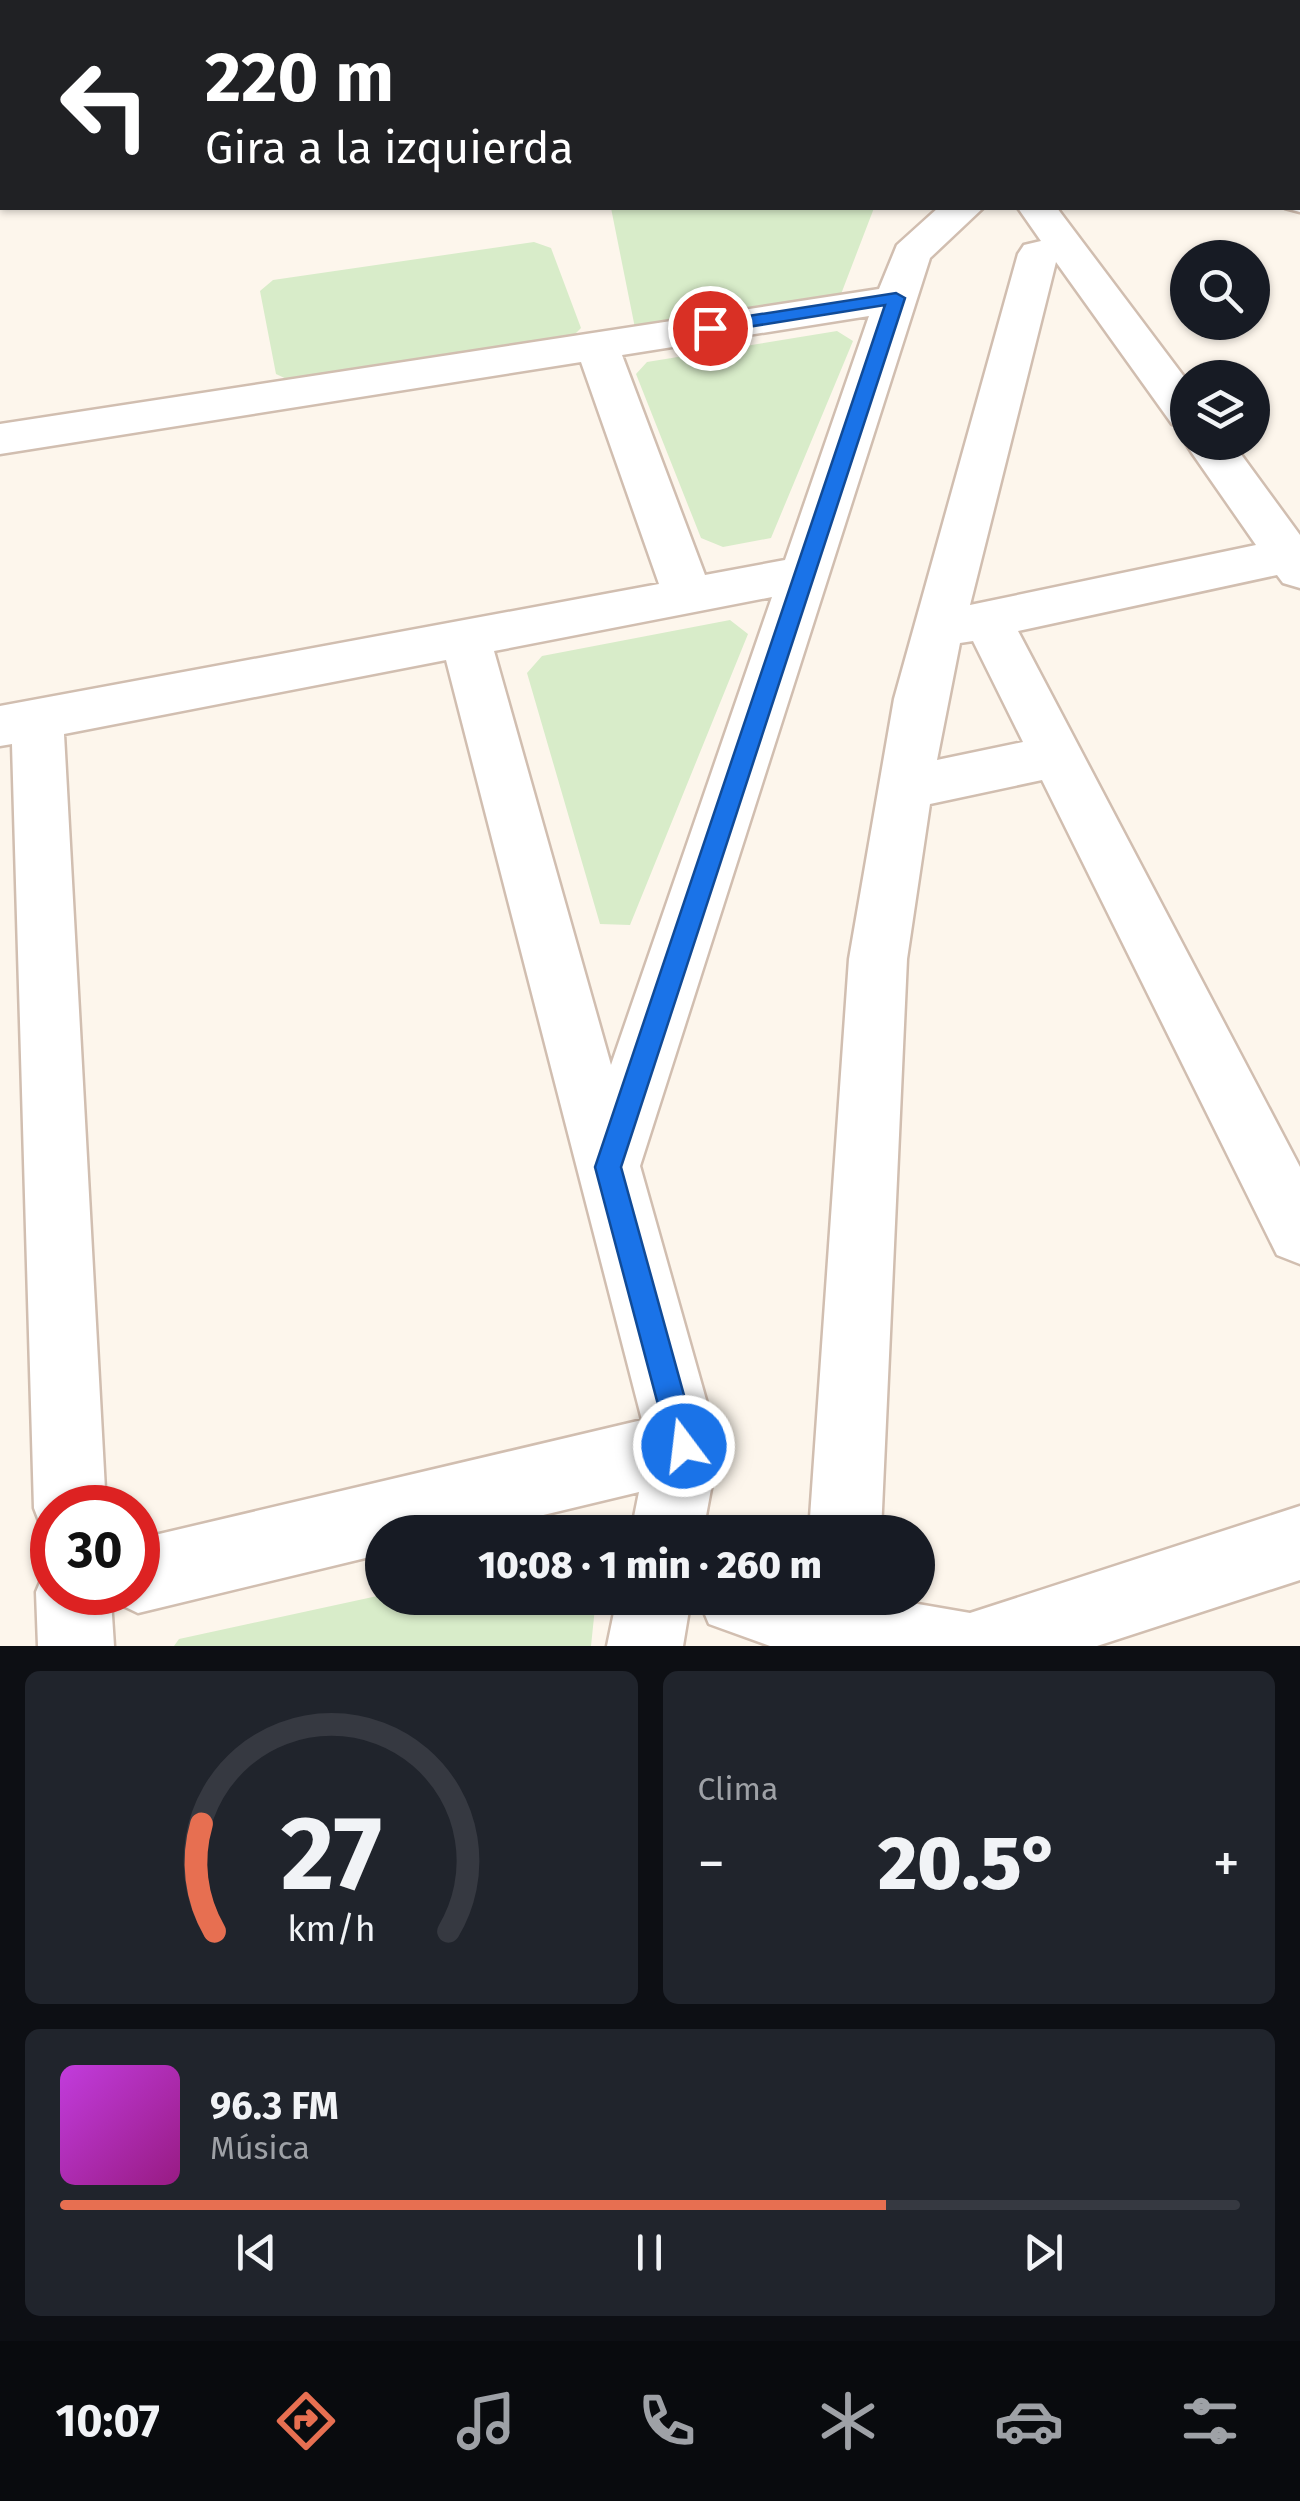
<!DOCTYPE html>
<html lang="es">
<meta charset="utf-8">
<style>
:root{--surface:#171b24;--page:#20242c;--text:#f1f3f6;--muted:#9ea1a6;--line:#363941;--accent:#e76f51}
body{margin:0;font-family:"Fira Sans",sans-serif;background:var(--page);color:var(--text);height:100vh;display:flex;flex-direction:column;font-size:38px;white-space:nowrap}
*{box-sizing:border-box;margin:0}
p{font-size:32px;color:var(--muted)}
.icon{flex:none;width:55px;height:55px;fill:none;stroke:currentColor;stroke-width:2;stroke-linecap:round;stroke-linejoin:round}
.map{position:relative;height:1646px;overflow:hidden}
.details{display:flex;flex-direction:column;gap:25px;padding:25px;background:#0d0f14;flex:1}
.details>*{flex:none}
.top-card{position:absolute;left:0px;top:0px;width:1300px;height:210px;box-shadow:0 2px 8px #0004;background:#202124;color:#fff;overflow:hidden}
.fabs{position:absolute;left:1170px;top:240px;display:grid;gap:20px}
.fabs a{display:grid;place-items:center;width:100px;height:100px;border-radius:50%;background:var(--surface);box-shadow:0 2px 8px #0004;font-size:50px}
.speed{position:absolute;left:30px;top:1485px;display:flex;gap:20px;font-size:50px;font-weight:700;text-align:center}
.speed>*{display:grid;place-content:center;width:130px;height:130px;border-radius:50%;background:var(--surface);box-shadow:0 2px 8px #0004;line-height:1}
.speed .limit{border:15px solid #d22;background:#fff;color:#111}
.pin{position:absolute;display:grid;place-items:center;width:85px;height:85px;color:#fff;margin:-42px;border:5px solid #fff;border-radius:50%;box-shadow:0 2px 10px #0007}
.me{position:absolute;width:110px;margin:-55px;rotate:345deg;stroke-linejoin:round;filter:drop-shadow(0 0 8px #0008)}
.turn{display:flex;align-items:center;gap:35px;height:210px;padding:0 40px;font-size:45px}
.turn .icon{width:130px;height:130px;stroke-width:2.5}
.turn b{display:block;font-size:70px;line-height:85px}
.big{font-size:75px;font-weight:800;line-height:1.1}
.details .widget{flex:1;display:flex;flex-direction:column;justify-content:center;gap:15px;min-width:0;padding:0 35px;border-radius:15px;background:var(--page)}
.details .dial{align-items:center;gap:0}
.dial svg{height:260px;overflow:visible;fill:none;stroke:var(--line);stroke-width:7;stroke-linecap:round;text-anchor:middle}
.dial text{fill:var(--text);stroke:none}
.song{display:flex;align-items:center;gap:30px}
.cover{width:120px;height:120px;border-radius:15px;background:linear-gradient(135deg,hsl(290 70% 55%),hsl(310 70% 35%))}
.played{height:10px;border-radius:5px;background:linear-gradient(90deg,var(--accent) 70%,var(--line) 70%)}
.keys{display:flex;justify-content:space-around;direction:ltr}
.heat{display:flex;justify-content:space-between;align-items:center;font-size:55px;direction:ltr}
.details .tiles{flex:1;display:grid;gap:25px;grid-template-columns:1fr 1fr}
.widget:last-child{grid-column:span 2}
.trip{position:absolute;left:365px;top:1515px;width:570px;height:100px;border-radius:50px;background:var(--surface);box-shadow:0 2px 8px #0004;font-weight:800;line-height:100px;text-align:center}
.tab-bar{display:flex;height:160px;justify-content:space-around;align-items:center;background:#090b0e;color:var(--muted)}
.tab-bar .icon{width:70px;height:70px}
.tab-bar .selected{color:var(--accent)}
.tab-bar b{font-size:45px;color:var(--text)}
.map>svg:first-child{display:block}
.green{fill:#d8ecc9}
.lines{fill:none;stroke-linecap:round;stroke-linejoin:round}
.minor-casing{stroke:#d1beb0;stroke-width:5}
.minor{fill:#fff;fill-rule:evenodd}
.route{fill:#1a73e8;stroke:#114b97;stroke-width:2.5}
</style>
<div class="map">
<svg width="1300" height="1646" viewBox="0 0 1300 1646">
<rect width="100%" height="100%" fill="#fdf6ec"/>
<path class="green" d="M611,208H874L838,302L636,333Z
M534,242L551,248L581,328L570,339L293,382L276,374L260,291L273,280Z
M837,331L853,341L771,538L723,547L701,538L636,374L647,362Z
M730,620L748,634L630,925L600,924L527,673L542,656Z
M382,1595L596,1598L591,1646H174L179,1639Z"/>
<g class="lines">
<g class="minor-casing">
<path id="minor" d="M18,0H52V2H18Z
M315,0H349L350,2H316Z
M587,0H621L622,2H588Z
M885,0H919L920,2H886Z
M1298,25H1300V47L1298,46Z
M0,181H2V205H0Z
M1298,186L1300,187V212L1285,208H1298Z
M938,208H983L930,258L640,1166L719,1446L703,1532H631L639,1492L472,1532H382V1554L138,1613L111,1600L114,1646H38L36,1592L47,1566L52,1563V1592H138V1539L642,1420L446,660L64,734L106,1508H52V1537L44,1534L34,1508L12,744L0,746V706L659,584L581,362L0,454V424L879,289L897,245ZM869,316L785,560L705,575L622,355ZM772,597L611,1065L494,651Z
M1018,208H1057L1188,382V428L1172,424L1056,262L970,605L1256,545L1192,453L1185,442L1188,439V442H1232L1300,535V588L1283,583L1277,575L1018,631L1300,1167V1264L1277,1255L1042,780L930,804L907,959L881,1532H809L849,959L894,699L1018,254L1024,245L1041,241ZM973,641L1023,742L937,760L960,643Z
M1300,1506V1580L1097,1646H770L709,1624L698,1598H883L970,1613Z
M617,1598H691L683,1646H607Z"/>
</g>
<use href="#minor" class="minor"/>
</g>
<path class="route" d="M896,293L905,298L621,1167L698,1446L694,1456L684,1461L673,1456L669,1446L595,1167L885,305L710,333L701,328L710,322Z"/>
</svg>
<div class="fabs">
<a><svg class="icon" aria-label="search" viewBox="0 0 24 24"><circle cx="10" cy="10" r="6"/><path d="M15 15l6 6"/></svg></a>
<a><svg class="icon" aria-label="layers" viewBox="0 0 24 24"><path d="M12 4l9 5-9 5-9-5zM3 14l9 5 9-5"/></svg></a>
</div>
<div class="speed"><div class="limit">30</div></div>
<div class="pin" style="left:710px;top:328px;background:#d93025"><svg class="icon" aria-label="arrive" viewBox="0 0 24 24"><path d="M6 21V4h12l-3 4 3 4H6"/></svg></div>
<svg class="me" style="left:684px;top:1446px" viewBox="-20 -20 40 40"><circle r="17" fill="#1a73e8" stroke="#fff" stroke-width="3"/><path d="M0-11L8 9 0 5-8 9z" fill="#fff"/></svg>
<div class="trip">10:08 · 1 min · 260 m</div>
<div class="top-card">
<div class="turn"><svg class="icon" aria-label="left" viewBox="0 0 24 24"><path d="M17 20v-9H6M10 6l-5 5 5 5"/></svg><div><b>220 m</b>Gira a la izquierda</div></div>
</div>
</div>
<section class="details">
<div class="tiles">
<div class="widget dial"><svg viewBox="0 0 100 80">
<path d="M14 69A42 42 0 1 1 86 69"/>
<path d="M14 69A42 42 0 0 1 10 36" stroke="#e76f51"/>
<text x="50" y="56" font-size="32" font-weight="700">27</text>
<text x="50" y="72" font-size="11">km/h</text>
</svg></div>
<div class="widget"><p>Clima</p>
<div class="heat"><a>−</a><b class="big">20.5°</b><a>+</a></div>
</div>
<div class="widget">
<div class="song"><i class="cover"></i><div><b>96.3 FM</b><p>Música</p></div></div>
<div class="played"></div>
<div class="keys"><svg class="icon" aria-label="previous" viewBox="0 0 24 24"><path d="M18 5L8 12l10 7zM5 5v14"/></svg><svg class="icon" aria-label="pause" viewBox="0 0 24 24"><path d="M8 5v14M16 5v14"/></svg><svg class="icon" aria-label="next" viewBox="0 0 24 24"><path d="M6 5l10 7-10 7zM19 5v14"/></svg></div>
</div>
</div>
</section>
<nav class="tab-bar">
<b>10:07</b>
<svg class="icon selected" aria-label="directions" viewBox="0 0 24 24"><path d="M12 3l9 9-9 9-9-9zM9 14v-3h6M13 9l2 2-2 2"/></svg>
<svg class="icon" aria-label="music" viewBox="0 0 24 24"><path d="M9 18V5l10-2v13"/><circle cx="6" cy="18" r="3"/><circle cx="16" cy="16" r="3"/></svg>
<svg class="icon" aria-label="phone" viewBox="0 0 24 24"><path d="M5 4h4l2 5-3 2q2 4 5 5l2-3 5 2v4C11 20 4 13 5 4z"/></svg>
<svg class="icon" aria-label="climate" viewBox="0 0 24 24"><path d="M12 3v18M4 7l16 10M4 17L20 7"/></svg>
<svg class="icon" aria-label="car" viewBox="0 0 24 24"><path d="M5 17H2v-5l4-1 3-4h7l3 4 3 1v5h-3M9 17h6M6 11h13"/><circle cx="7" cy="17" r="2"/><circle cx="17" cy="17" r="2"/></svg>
<svg class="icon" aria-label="filters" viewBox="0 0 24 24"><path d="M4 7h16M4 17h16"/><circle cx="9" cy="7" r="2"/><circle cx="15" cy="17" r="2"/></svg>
</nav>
